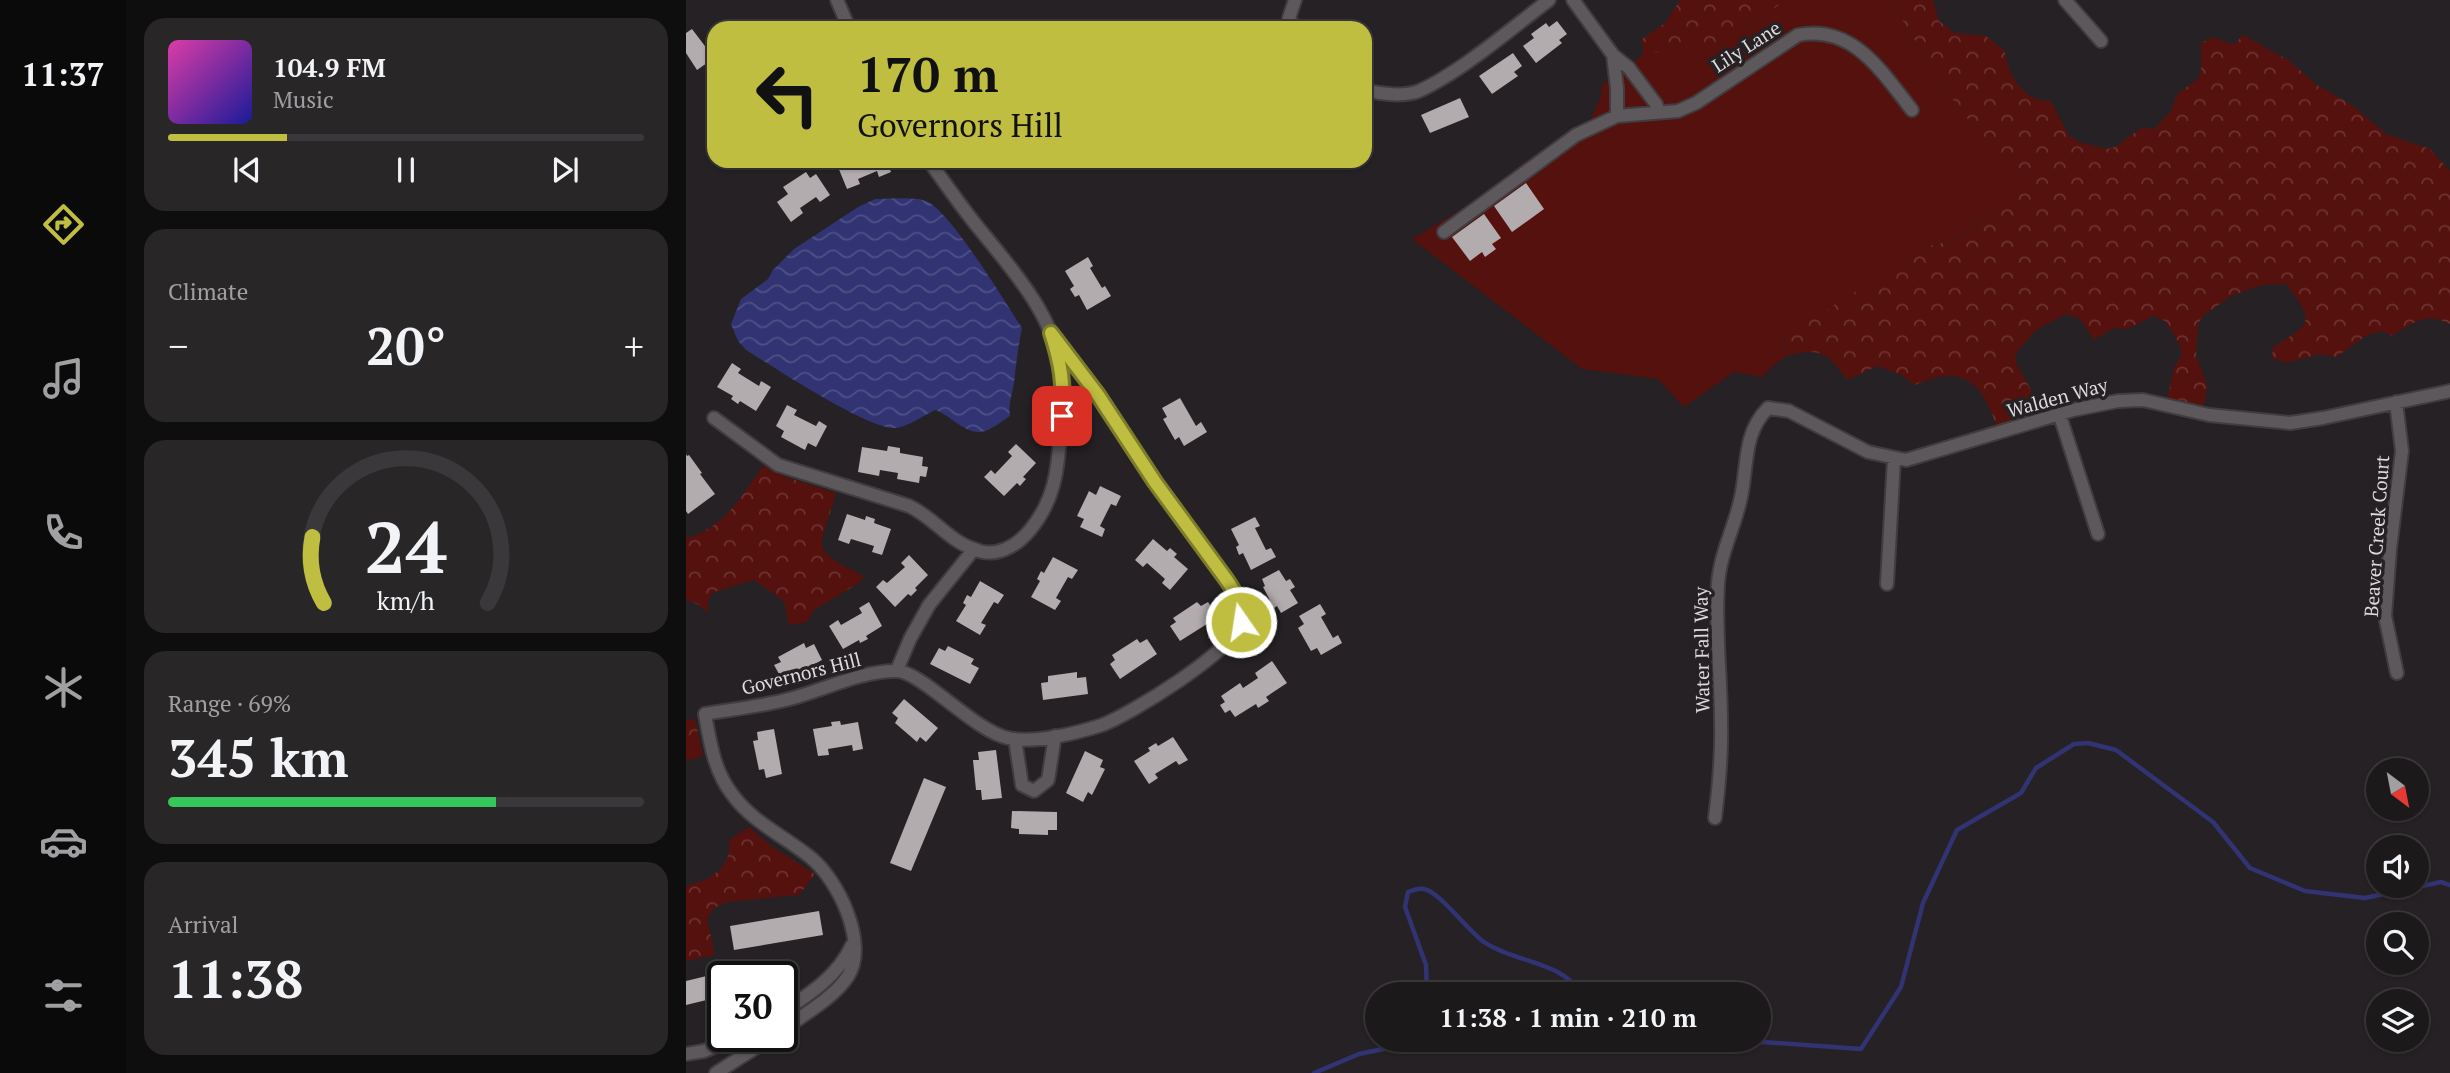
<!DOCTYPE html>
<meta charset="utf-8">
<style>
:root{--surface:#1c191b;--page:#292628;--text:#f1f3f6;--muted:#a0a0a3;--line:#3a383a;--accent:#bfbe41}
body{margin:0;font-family:"PT Serif",serif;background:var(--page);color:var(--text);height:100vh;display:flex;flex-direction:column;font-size:26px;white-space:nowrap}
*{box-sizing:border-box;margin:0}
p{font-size:23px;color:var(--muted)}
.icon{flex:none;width:38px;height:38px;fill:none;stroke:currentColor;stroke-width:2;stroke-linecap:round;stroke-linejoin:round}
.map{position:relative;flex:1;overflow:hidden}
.panel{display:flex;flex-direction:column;gap:18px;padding:18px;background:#0f0e0f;width:560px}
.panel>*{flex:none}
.hud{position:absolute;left:21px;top:21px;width:665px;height:147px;border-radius:21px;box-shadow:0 2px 5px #0004,0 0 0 2px var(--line);background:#bfbe41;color:#111;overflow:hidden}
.needle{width:46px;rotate:148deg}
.tools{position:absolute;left:1680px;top:758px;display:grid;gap:14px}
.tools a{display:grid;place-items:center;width:63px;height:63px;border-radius:50%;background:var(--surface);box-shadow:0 2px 5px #0004,0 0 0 2px var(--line);font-size:35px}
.speed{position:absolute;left:21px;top:961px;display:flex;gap:14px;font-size:35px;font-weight:700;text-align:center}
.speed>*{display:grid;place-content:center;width:91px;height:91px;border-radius:50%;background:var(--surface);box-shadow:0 2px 5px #0004,0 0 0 2px var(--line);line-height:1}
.speed .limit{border:4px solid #111;border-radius:10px;background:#fff;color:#111}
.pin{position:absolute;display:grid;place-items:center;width:60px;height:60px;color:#fff;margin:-30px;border-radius:14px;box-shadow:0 4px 10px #0006}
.me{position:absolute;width:77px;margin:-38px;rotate:347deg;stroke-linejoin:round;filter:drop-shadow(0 0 5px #0008)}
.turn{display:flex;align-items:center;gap:24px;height:147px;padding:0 35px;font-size:32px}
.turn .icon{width:91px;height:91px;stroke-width:2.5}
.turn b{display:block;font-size:49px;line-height:60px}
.big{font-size:52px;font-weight:700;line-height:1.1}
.panel .widget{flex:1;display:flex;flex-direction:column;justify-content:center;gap:10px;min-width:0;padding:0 24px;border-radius:21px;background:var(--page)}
.panel .dial{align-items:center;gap:0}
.dial svg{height:182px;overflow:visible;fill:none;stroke:var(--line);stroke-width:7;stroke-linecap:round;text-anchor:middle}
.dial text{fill:var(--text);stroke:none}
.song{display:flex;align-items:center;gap:21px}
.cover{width:84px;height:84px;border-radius:10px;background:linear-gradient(135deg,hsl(320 70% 55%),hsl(240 70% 35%))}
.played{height:7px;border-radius:4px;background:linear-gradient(90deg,var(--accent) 25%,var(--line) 25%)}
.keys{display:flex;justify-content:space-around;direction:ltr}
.heat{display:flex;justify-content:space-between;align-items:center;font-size:38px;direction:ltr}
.charge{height:10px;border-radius:5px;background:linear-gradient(90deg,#34c759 69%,var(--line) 0)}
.trip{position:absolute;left:679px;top:982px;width:406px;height:70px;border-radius:35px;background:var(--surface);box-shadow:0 2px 5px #0004,0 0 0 2px var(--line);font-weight:700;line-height:70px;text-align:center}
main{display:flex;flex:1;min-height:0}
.tabs{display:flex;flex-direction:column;width:126px;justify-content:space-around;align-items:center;background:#0b0a0b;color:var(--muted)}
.tabs .icon{width:49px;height:49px}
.tabs .active{color:var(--accent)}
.tabs b{font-size:32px;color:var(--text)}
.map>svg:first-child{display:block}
.grass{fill:#55110e}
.forest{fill:url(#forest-crowns)}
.water{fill:url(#water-waves)}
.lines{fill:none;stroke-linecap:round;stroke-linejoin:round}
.stream{stroke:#313373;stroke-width:4.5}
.building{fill:#b3acae}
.street-casing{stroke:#403c3f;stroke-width:16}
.street{stroke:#5d585c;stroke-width:12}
.route-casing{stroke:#7c7c2a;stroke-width:18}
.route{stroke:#bfbe41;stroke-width:12}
.labels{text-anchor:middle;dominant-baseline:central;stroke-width:7;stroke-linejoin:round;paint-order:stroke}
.street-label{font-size:19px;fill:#dedbdd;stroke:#252124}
</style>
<main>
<nav class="tabs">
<b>11:37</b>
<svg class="icon active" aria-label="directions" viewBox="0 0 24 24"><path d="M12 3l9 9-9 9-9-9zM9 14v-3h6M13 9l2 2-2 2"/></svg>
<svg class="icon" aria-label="music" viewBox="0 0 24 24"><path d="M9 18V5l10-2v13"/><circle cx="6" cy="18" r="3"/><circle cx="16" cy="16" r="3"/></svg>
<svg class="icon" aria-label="phone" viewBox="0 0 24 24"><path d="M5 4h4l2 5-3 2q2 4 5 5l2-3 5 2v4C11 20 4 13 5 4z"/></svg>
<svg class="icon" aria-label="climate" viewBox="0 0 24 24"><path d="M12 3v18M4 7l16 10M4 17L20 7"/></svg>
<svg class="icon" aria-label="car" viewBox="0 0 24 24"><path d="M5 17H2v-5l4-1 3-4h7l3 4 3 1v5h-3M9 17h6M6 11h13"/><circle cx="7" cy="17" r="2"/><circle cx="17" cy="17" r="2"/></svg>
<svg class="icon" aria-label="filters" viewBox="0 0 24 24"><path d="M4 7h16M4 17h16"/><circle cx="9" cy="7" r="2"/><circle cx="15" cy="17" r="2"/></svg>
</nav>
<section class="panel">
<div class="widget">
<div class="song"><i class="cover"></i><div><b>104.9 FM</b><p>Music</p></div></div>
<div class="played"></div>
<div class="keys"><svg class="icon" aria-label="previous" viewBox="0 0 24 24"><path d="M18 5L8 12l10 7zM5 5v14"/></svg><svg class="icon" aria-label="pause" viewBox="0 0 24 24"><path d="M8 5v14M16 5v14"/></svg><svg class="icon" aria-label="next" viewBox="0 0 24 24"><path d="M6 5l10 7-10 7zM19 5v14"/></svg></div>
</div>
<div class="widget"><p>Climate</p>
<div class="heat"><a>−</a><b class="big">20°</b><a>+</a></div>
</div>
<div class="widget dial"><svg viewBox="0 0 100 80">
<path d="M14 69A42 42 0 1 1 86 69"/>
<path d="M14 69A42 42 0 0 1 9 40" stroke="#bfbe41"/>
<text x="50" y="56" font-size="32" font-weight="700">24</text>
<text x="50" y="72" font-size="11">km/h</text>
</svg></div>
<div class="widget"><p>Range · 69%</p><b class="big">345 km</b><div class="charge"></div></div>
<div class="widget"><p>Arrival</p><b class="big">11:38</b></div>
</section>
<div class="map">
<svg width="1764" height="1073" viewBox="0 0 1764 1073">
<defs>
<pattern id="forest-crowns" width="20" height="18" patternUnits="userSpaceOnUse" patternTransform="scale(1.75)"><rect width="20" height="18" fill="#55110e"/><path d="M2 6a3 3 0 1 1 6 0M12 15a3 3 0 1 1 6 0" fill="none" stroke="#6d3331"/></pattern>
<pattern id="water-waves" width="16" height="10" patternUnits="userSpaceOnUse" patternTransform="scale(1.75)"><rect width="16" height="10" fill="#313373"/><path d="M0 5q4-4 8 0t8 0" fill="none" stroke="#4e5086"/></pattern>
</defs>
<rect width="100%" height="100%" fill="#252124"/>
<path class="grass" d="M1099,0H1204L1261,92L1300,142L1335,171L1336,189C1307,212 1278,241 1242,246L1098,338L1100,356L1084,368L1077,377L1048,372L998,407L972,379L896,369L726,239L868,154L900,129L914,99L916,85L955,57L957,53L1055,35Z"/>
<path class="forest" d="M994,0H1099L1055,35L1026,49L957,53L956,39L979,23Z
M1204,0H1247L1253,21L1269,33L1300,36L1319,51C1322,75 1337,102 1365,101L1383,136L1393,142L1421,149L1429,147L1455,128L1468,129L1485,111L1491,94L1511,80L1515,73V43L1527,37L1548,45L1557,35L1602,60L1631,85L1666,105L1700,134L1744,149L1764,171V324C1738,311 1728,323 1705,336L1697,331L1681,335L1650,357L1633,354L1601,363L1586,358L1587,347C1627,323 1629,322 1600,284L1576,285L1545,296L1518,315L1512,324L1510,356L1521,385L1517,414L1480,405L1488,368L1496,354L1493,343L1479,321L1467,316L1441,329L1428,328L1408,340L1394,319L1380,314L1350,330L1329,354L1331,365L1346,392L1353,421L1312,430C1296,383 1279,363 1229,385L1214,374L1191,366L1161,380C1141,352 1135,348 1100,356L1099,336L1242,246C1279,241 1308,212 1336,188L1335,171L1300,143L1261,92Z
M77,466L100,477L150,493C135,549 118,547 178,576L173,583L128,610L121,622L103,625L98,601L68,580L28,592L22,599V613L13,605L0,600V536L3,538C40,525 55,497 77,466Z
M9,719L17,756L0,761V720Z
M63,827L85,846L129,874L113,895L41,902L28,908L21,919L29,955L0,961V886C25,880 46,869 43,840Z"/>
<path class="water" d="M189,199C202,199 231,196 242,202C266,214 319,302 336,328C332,347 330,365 328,383C326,395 322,405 324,416C316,421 308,428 299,431C281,437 265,415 249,410C237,416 223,426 210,428C184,431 86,366 60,350L52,341L45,324L55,299L82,279L87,270L108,249L172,207Z"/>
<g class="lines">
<path class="stream" d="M741,994L740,965L719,907L722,892C727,890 733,888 738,889C754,892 781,930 798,942C829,963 874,960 896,994
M989,1040L1019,1047L1077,1042L1175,1049L1215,987L1237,903L1271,830L1335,793L1350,768L1388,744L1402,743L1430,750L1527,822L1564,868L1619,891L1679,898L1755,882L1764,885
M628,1073L673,1054L702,1048L713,1040"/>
</g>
<path class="building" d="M871,21L881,34L873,40L876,43L850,63L837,46L848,38L845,34L860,23L863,27Z
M6,29L28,58L11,70L0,53V33Z
M827,53L836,66L828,72L832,76L806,94L793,76Z
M774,98L783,117L744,133L735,115Z
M164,161H201L205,172L193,177L191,171L172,179L174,184L161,189L152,167Z
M120,172L124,178L130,174L144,195L134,202L130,197L114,208L117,213L105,222L91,202L102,194L97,187Z
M840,183L858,209L826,232L808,206Z
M798,214L815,238L806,244L810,249L799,257L796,252L784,261L766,237Z
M402,257L407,266L404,268L416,288L419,286L425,296L401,310L393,295L389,297L384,289L388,286L379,271Z
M46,363L55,369L52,373L73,386L75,381L85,387L70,411L54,401L52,404L45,399L47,396L31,387Z
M494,398L510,426L515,422L521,432L498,446L493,437L489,440L477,419L481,417L476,408Z
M101,405L111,410L108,415L130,426L133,421L141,426L130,447L122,443L119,450L95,437L98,431L90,426Z
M330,444L350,463L337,477L340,479L334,486L331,483L318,496L298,477L305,470L309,474L326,456L322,452Z
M202,446L214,448V453L237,457L236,466L242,467L240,477L234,476L233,483L211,479L212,473L194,470L193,476L172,472L176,447L201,451Z
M0,454L1,456L3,455L16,473L14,474L29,494L2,514L0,511Z
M414,486L435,496L430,506L425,504L414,526L419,529L416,537L394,527L398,519L391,516L403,491L410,495Z
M161,514L179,520L180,516L189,519L188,523L205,529L196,555L186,552L188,546L165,539L163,544L152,540Z
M569,517L574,526L569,528L580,550L585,548L590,557L565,570L557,553L553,555L550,547L553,545L545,529Z
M467,539L481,551L484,548L491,554L488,557L502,569L484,590L476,583L479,579L461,563L457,567L449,560Z
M223,555L242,575L229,588L231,590L225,596L222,594L209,607L190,587L197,580L201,583L219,567L215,563Z
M367,557L392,570L386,579L382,577L370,598L375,601L369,610L345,597L354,581L351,579L355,571L358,573Z
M593,570L600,581L604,579L609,587L604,590L612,603L595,613L591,606L588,608L577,587L579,586L576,579Z
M294,581L318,595L312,604L308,602L295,623L300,625L294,635L270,621L280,605L277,603L281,595L285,597Z
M183,602L196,626L180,636L182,639L174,643L173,640L157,649L143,626L152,620L155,625L176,613L173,608Z
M511,602L515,606L522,602L532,617L494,641L484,626L490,622L487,618Z
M634,604L640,614L635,617L647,638L652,635L656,643L635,655L631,648L625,651L612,628L618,624L613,616Z
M451,639L454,643L461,639L471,654L434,679L424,664L429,660L426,655Z
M118,643L120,648L128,644L136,660L97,681L88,665L95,662L92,657Z
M262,646L288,659L285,664L293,668L284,684L244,664L253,648L259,651Z
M586,661L601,683L580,697L583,701L572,708L570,704L549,717L544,710L539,713L534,705L539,702L535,696L554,683L557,688L572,678L569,673Z
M391,672V678L400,677L402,694L357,700L355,683L362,682V676Z
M218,699L252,728L240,742L234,737L231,742L209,723L212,718L206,713Z
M154,721L155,725L172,722L177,749L167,751L166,745L142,749L143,755L132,756L127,729L146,726L145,722Z
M88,729L96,774L80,778L78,769L73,770L67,741L72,740L71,732Z
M487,737L502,760L493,765L490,761L469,774L472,778L463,784L448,761L464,751L462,748L470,743L472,746Z
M310,750L316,798L296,800L295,790H290L287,760H293L292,752Z
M399,751L417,760L414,767L419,769L406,795L402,792L397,802L380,793Z
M238,778L260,787L225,871L204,863Z
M326,811L371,812V830H362V835L333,834V829L325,828Z
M133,911L137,935L48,950L44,926Z
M41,971L42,976H37V996L0,1005V981Z"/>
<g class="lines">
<g class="street-casing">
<path id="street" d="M151,0L163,28
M609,0L603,18L609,28
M887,0L927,55L943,68L970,104L973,112
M1379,0L1415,41
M927,55L931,88V116
M679,90C694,94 718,97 733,91C775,72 826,28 863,0
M758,232L890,135L931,116L992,111L1010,103L1112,35C1167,24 1196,72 1226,110
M1710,402L1716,451L1704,549L1699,616L1711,673
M1374,416L1412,534
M28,418L92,465L223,506C247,517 263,541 288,549
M1201,584L1208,459
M211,670L224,639L243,605L288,549C309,559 331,546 344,530C368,501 372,471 374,435C376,414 380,392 376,371C367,314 326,269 291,226C274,205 259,183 243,161
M329,739L336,785L348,791L362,780L369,736
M1029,818C1033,786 1036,755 1035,723C1035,676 1029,631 1032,584C1034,553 1049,527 1055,497C1062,464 1057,433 1082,408L1103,411L1182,452L1220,460L1387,410L1432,401L1457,400L1523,415L1604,423L1637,418L1764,391
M96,1012C124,994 152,976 166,945
M96,1030C116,1016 149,997 162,976C183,944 152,879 124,857C98,836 66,822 46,794C28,771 24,742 19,714C48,709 79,706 107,698C140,689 175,671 210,671C234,670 288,731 322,738C348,744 391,733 416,725C445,714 546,652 555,623C559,607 548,591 540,579L469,482L413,395L365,333
M0,1054L18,1051L55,1036
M30,1073L88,1036"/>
</g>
<use href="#street" class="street"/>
</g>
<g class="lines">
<g class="route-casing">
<path id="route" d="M376,416C378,383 375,364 365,333L412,395L469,482L540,579C549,592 558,606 555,622"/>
</g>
<use href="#route" class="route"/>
</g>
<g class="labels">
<g class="street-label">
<text transform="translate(1060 46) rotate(-33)">Lily Lane</text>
<text transform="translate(1371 397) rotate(-15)">Walden Way</text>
<text transform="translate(1690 536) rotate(-86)">Beaver Creek Court</text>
<text transform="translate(1015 650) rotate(-91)">Water Fall Way</text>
<text transform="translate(115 673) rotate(-14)">Governors Hill</text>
</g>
</g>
</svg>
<div class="tools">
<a><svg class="needle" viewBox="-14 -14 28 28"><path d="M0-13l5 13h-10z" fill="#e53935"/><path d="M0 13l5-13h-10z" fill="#a0a0a3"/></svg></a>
<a><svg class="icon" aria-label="sound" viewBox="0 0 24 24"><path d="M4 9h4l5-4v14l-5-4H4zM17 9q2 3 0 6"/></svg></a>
<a><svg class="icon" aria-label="search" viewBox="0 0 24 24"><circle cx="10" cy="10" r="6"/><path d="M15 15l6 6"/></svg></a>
<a><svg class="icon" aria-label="layers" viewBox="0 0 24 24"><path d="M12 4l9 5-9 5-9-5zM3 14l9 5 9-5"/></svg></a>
</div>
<div class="speed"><div class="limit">30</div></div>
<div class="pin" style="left:376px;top:416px;background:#d93025"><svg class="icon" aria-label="arrive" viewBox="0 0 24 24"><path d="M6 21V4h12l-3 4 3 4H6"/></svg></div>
<svg class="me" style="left:555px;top:622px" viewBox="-20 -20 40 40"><circle r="17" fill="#bfbe41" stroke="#fff" stroke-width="3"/><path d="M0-11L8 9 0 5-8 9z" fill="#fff"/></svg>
<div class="trip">11:38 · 1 min · 210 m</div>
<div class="hud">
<div class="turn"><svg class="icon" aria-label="left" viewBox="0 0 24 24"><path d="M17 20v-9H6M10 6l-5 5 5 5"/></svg><div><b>170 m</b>Governors Hill</div></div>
</div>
</div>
</main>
